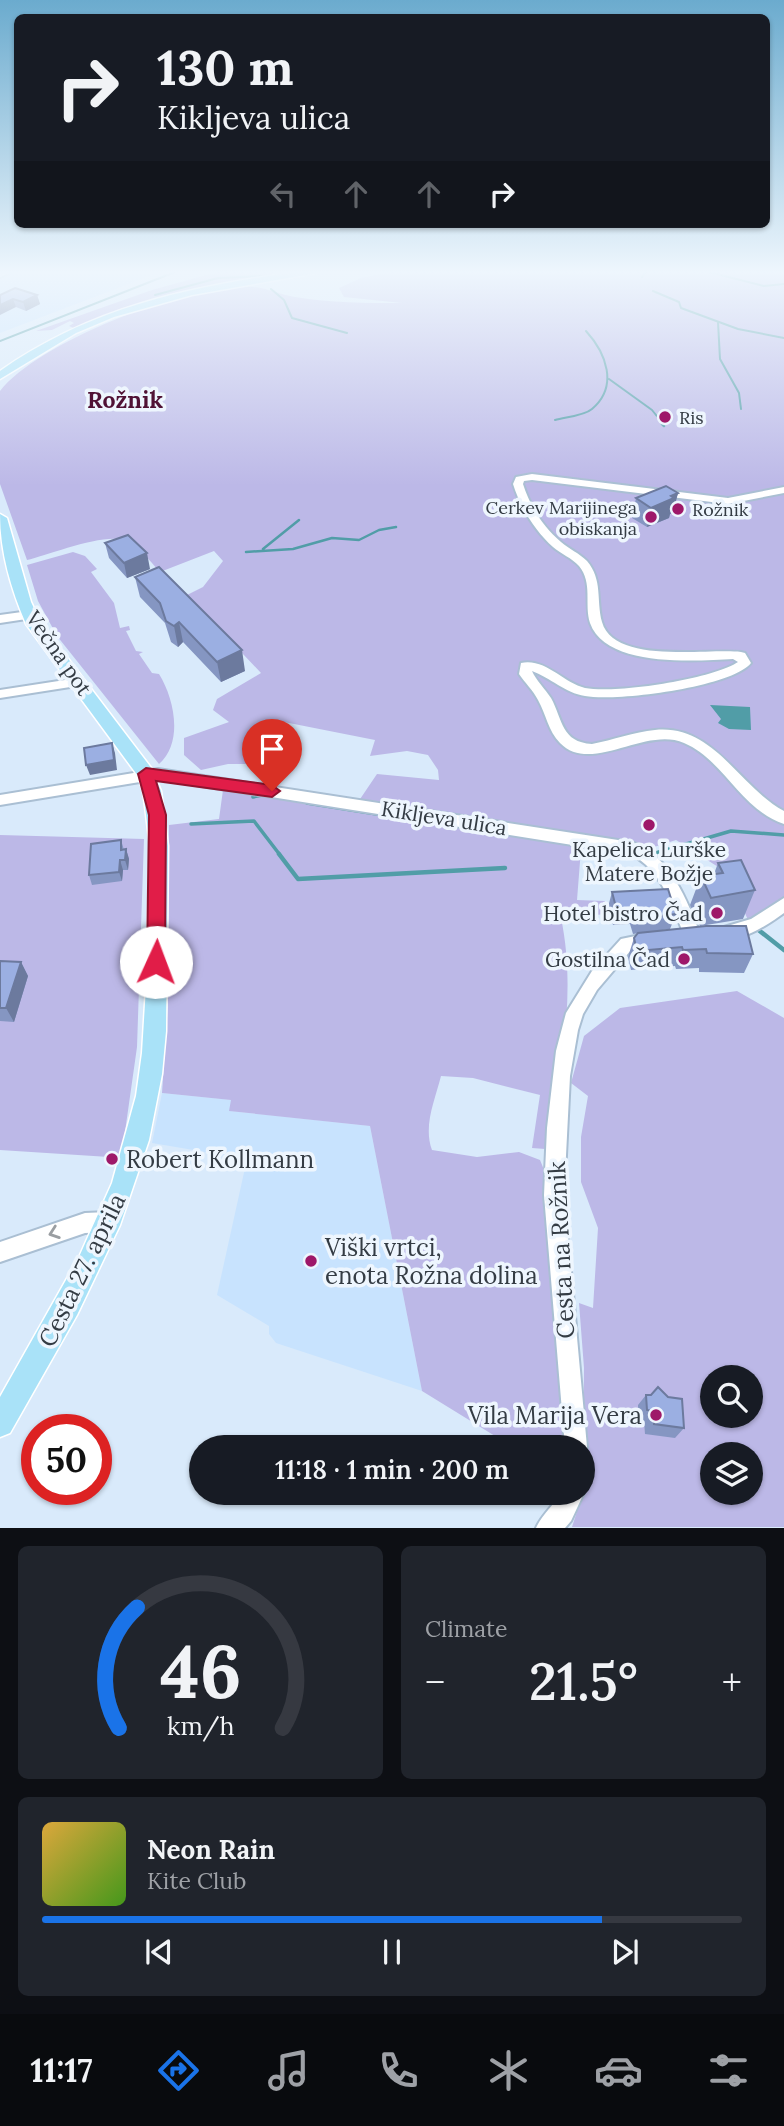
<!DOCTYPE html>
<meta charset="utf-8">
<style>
:root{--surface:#171b24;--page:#20242c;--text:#f1f3f6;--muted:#9ea1a6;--line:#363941;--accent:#1a73e8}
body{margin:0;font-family:Lora,serif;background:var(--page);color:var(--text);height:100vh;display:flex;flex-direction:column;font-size:26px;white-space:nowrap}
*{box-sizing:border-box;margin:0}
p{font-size:23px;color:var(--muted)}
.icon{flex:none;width:38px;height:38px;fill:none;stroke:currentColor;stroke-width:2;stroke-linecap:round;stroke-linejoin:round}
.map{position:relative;height:1528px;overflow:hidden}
.side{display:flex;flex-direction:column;gap:18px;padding:18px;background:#0d0f14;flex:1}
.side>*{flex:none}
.top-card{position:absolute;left:14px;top:14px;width:756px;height:214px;border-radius:10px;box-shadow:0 2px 5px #0004;background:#171b24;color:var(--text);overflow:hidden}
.controls{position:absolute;left:700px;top:1365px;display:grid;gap:14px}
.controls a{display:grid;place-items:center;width:63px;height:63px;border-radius:50%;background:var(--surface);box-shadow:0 2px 5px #0004;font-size:35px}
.speed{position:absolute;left:21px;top:1414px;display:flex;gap:14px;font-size:35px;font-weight:700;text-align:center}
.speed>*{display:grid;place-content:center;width:91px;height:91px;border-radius:50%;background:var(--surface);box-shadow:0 2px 5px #0004;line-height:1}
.speed .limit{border:10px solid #d22;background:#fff;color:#111}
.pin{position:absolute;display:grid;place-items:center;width:60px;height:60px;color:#fff;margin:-72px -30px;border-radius:50% 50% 50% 0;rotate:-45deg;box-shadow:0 0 7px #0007}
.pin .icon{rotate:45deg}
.me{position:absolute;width:77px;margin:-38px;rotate:2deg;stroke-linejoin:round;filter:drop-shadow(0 0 5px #0008)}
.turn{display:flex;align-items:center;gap:24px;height:147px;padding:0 28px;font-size:32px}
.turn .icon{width:91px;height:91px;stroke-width:2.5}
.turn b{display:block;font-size:49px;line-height:60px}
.lanes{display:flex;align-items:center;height:66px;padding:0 28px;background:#0003;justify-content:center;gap:35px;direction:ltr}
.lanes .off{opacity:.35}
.big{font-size:52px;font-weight:600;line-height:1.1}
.side .card{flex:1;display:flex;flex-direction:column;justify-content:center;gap:10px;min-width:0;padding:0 24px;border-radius:10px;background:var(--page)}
.side .dial{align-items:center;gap:0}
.dial svg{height:182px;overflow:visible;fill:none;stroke:var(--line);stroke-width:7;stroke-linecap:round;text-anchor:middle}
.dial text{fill:var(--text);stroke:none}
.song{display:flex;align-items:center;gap:21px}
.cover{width:84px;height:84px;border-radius:10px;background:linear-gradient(135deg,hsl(40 70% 55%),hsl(100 70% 35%))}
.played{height:7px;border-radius:4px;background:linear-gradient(90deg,var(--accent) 80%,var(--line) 80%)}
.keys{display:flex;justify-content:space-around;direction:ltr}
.heat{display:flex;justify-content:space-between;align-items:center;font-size:38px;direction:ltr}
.side .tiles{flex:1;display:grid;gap:18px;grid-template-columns:1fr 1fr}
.card:last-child{grid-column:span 2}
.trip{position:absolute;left:189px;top:1435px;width:406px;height:70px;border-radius:35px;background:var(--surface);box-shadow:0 2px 5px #0004;font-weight:600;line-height:70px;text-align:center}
.tab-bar{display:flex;height:112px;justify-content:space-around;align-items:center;background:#090b0e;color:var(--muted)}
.tab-bar .icon{width:49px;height:49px}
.tab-bar .active{color:var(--accent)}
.tab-bar b{font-size:32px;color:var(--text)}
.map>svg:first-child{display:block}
.built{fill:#c8e3fe}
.green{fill:#bcb8e7;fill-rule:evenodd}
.water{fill:#519da7}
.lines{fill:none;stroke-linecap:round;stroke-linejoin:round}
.stream-far3{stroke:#519da7;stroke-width:2}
.stream-far2{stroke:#519da7;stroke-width:2.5}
.stream-far1{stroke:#519da7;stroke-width:3.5}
.stream{stroke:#519da7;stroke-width:4.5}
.minor-casing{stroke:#aabfd3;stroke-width:4}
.major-casing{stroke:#fff;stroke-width:3}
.minor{fill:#fff;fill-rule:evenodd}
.major{fill:#a9e2f8;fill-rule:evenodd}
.wall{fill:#8596c2}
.shaded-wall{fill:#6c7a9e}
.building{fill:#9bafe2;stroke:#6c7a9e;stroke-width:2}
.oneway{stroke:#9a9ea2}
.route{fill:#e11d48;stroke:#92132f;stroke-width:2}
.poi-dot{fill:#9e1869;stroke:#eef6fe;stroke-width:2.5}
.labels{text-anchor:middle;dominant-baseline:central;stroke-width:7;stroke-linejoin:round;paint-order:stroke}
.far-poi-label{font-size:18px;fill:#343c44;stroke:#eef6fe;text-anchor:start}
.street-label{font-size:21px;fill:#343c44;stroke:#eef6fe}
.poi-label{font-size:21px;fill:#343c44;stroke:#eef6fe;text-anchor:end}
.far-district-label{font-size:23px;font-weight:bold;fill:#501235;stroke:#eef6fe}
.near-poi-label{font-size:24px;fill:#343c44;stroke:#eef6fe;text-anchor:start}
.near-street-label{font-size:24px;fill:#343c44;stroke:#eef6fe}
</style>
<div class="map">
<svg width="784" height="1528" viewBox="0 0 784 1528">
<rect width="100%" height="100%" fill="#d9eafb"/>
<path class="built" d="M0,272H160L0,333Z
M162,1093L232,1100L230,1111L370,1126L422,1391L276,1343L269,1334V1326L217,1295L247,1159L152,1143Z"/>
<path class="green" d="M217,272H300L159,298L123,308L76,329L69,326L74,323L70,321L52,330L36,331L152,290Z
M391,272H784V898L749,922L726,872L676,840L629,855L581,849L577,900L605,901L607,914L561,918C577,993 560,1070 550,1145L545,1149L532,1148L540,1095L473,1078L441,1076C435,1100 423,1126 432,1150L477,1157L519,1152L540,1160L549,1182L568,1447H513L422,1391L370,1126L229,1111L231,1100L162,1093L168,1003L169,825L219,819L223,790L354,808L377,774L439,780L438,770L428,755L407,751L370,756L375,740L284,722L266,764H228L201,770L184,755V738L229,722L213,710L217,699L261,673L187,595L203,587L223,561L214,551L160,572C149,560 139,546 123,540C104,533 47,555 27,560L0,484V391C40,341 189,283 253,287C267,288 281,295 295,297C330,303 367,303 402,303L344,297L339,288L361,278Z
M73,552L85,556L97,569L91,572L114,603L120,628L129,626L130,630L126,631L136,651L143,652L139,654L152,673L159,674C174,698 184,742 159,764L57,636L38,601L27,565Z
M0,835L144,839L137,1047L122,1153L109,1157L0,1150Z
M737,991L784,1018V1527H572L583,1493L584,1368L579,1303L593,1308L598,1228L581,1182V1137L588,1096L571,1083L584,1036L620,1008ZM712,1377H751V1416H712ZM712,1454H751V1493H712Z"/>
<path class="water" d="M710,705L750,707L751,730L729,729L718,723L721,719Z"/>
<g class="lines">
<path class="stream-far3" d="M709,272L764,286L784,284
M642,277L646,272
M271,289L284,300L292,318L347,333
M653,291L679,302L681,308L738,329L784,338
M155,295L218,278L261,276
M718,322L720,359L739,393L741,409
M0,341L175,272
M609,379L652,410L664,425
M555,420C565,417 584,416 592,409C619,386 606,353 586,331"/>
<path class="stream-far2" d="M662,424L664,426
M263,549L299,520
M246,552L293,549L332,538L359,540L379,530L396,527"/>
<path class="stream-far1" d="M253,797L262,795
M307,803L383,815
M191,824L254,821L280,855
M652,854L731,831L784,835"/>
<path class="stream" d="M279,854L298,879L505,868
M756,928L784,950"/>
<g class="minor-casing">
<path id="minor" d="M0,272H11L0,277Z
M532,474L728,498L784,487V493L728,504L532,480L524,481L523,484C530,506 543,527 561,542C569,549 579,553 587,561C603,580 596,600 602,622C614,665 708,648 741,652L745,653L751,663C732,687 616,702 585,696C565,693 551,678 532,671C536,680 545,689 551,698C563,720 561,742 592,744C613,740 634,732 655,730C714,724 739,787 784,811V824C741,810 724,760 684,743C645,726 591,775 560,743C548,731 546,714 538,700C533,690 525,683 519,674L521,663C546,658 563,683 585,688C616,694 713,679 738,662L733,659C695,661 606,668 590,623C584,604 593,583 579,566C572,558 561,554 553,547C535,531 520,507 513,484L516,477Z
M29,611L35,615L33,618L0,623V615Z
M78,678L83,679L84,682L83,685L0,698V690Z
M158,769L631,842C670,855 687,900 701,936L699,941L693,943L687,941C673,911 663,868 629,854L158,779L0,805V795Z
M784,898V913C770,923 742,943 724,937L722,932L724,927L751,919Z
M650,933L656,935L658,940L656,945L631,950L597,990L583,1014L578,1030L570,1076L564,1195L587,1447L583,1456V1447H565L544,1195L547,1128L556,1051L566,1013L592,971L621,939Z
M108,1212L115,1215L118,1222L115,1229L108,1232L85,1233L0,1262V1242L85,1213Z
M583,1491L584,1493L571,1521L565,1528H536C542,1514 554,1506 560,1493H583Z"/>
</g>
<g class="major-casing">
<path id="major" d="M297,272H322L192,295L114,317L76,333L0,379V371C91,307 188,287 297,272Z
M0,514L7,518L31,602L41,623L152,769L161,791L168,846L166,1031L162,1074L149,1140L120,1225L77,1315L10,1433L0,1437V1397L79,1257L112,1183L136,1096L142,1053L146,987L150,846L143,791L138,776L26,624C11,589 0,552 0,514Z"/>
</g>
<use href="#minor" class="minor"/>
<use href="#major" class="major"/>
</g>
<path class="wall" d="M0,295H37L40,304L26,311L16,307Z
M678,493L673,512L670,514L669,518L647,527L632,518L636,498Z
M105,543L150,569L127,578L109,558Z
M135,577L245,671L221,682L183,642L178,647L171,642L165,623L140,597Z
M121,840L124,850L126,849L129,859L128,870H123L122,881L92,885L89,875Z
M718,863L755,890L743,919L700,926L690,905L701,876L714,874Z
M612,892L676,914L670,929L633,934L630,924L613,925L608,907Z
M634,938L753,954L744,973L699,972V968L676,969L675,966L631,970L628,957Z
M0,961L21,962L28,976L14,1022L0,1021Z
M646,1395L684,1428L675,1438L645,1434L644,1421L638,1420V1405Z"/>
<path class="shaded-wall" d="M37,295L40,304L26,311L23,302Z
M13,299L16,307L0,315V305Z
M678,493L673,512L670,514L669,518L647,527L651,508Z
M147,553L150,569L127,578L124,563Z
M179,622L183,642L178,647L174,626Z
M242,650L245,671L221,682L217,662Z
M112,743L115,753L117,770L90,775L86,765Z
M126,849L129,859L128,870L125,860Z
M120,860L123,870L122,881L119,872Z
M21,962L28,976L14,1022L6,1008Z"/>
<path class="building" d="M15,288L37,295L23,302L13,299L0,305V295Z
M666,486L678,493L671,496L674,498L651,508L636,498Z
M128,535L147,553L124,563L105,543Z
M159,567L242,650L217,662L179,622L174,626L166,621L160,603L135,577Z
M112,743L114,760L86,765L84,748Z
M121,840V850L126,849L125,860H120L119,872L89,875L91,844Z
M741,860L755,890L711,898L701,876L723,873L718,863Z
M668,889L676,914L637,919L635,909L617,911L612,892Z
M706,926H746L753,954L707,953L706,949L683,950L682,947L637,951L634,938L638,933Z
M0,961L21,962L6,1008H0Z
M658,1387L668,1397L682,1399L684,1428L654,1424L653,1411L647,1410L646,1395H651Z"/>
<defs><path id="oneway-chevron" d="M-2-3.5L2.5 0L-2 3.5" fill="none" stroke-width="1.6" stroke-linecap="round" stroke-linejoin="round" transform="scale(1.75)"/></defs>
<use class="oneway" href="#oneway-chevron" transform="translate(54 1233) rotate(161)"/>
<linearGradient id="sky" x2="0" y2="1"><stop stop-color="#6babce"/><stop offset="0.56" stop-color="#eef6fd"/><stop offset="1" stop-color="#eef6fd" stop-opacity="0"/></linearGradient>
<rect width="784" height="486" fill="url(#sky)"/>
<path class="route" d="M146,768L272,785L280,791L272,797L156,781L166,815L165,962L163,967H149L147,962L149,815L138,774Z"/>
<g class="poi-dot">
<circle cx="665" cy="417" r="7"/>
<circle cx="678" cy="509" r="7"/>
<circle cx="651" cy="517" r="7"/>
<circle cx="649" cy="825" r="7"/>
<circle cx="717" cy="913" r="7"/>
<circle cx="684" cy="959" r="7"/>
<circle cx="112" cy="1159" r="7"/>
<circle cx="311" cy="1261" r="7"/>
<circle cx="656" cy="1415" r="7"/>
</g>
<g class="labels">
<g class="far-poi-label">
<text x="679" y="417">Ris</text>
<text x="637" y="507" text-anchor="end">Cerkev Marijinega<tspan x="637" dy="21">obiskanja</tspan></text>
<text x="692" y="509">Rožnik</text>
</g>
<g class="street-label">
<text transform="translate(59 653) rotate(55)">Večna pot</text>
<text transform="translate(444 818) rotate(9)">Kikljeva ulica</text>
</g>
<g class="poi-label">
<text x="649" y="849" text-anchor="middle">Kapelica Lurške<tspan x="649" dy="24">Matere Božje</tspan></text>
<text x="703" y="913">Hotel bistro Čad</text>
<text x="670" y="959">Gostilna Čad</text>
</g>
<g class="far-district-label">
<text x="125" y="399">Rožnik</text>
</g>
<g class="near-poi-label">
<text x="126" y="1159">Robert Kollmann</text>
<text x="325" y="1247">Viški vrtci,<tspan x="325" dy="28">enota Rožna dolina</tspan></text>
<text x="642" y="1415" text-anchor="end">Vila Marija Vera</text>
</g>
<g class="near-street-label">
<text transform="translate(561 1250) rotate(-93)">Cesta na Rožnik</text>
<text transform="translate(82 1270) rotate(-64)">Cesta 27. aprila</text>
</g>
</g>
</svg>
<div class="controls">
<a><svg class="icon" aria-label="search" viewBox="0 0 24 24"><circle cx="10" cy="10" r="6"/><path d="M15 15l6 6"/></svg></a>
<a><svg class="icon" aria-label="layers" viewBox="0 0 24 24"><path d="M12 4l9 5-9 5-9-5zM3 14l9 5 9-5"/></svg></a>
</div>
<div class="speed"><div class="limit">50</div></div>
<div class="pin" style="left:272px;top:791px;background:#d93025"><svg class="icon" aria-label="arrive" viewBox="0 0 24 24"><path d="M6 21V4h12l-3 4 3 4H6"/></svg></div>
<svg class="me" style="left:156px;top:962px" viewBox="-20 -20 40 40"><circle r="19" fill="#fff"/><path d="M0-13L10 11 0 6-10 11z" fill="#e11d48"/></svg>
<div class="trip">11:18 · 1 min · 200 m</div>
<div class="top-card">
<div class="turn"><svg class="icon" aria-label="right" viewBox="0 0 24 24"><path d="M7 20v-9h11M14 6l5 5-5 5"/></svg><div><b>130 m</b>Kikljeva ulica</div></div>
<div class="lanes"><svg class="icon off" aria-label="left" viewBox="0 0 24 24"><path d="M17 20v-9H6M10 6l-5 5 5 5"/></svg><svg class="icon off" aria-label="ahead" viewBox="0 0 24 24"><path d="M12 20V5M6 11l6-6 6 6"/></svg><svg class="icon off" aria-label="ahead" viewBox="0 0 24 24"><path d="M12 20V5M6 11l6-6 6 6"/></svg><svg class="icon" aria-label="right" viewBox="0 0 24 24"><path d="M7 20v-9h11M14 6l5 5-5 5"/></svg></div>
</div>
</div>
<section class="side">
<div class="tiles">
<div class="card dial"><svg viewBox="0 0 100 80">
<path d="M14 69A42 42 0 1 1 86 69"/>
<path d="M14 69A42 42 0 0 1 22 16" stroke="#1a73e8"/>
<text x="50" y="56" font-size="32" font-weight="700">46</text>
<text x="50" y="72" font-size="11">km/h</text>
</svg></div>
<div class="card"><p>Climate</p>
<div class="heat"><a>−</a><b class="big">21.5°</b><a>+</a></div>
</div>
<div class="card">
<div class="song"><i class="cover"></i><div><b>Neon Rain</b><p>Kite Club</p></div></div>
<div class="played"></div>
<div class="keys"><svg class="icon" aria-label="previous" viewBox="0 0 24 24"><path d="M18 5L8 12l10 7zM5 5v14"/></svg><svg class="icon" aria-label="pause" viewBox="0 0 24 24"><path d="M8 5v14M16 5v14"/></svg><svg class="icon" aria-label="next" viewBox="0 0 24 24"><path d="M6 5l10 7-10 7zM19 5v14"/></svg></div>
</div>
</div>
</section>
<nav class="tab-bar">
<b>11:17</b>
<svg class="icon active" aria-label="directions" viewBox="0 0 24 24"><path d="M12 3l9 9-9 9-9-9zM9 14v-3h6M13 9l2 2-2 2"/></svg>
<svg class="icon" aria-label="music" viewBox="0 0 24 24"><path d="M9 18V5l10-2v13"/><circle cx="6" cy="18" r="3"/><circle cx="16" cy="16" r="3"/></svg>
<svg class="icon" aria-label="phone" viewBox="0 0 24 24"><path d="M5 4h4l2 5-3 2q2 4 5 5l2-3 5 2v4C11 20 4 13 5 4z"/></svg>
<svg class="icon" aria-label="climate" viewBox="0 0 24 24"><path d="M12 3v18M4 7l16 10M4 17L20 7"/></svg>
<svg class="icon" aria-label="car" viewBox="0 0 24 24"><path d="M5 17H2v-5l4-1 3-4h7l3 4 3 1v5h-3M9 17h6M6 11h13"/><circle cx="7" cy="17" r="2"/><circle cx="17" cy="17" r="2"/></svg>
<svg class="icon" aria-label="filters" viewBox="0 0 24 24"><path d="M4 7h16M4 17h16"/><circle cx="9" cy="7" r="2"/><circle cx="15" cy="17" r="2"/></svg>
</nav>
